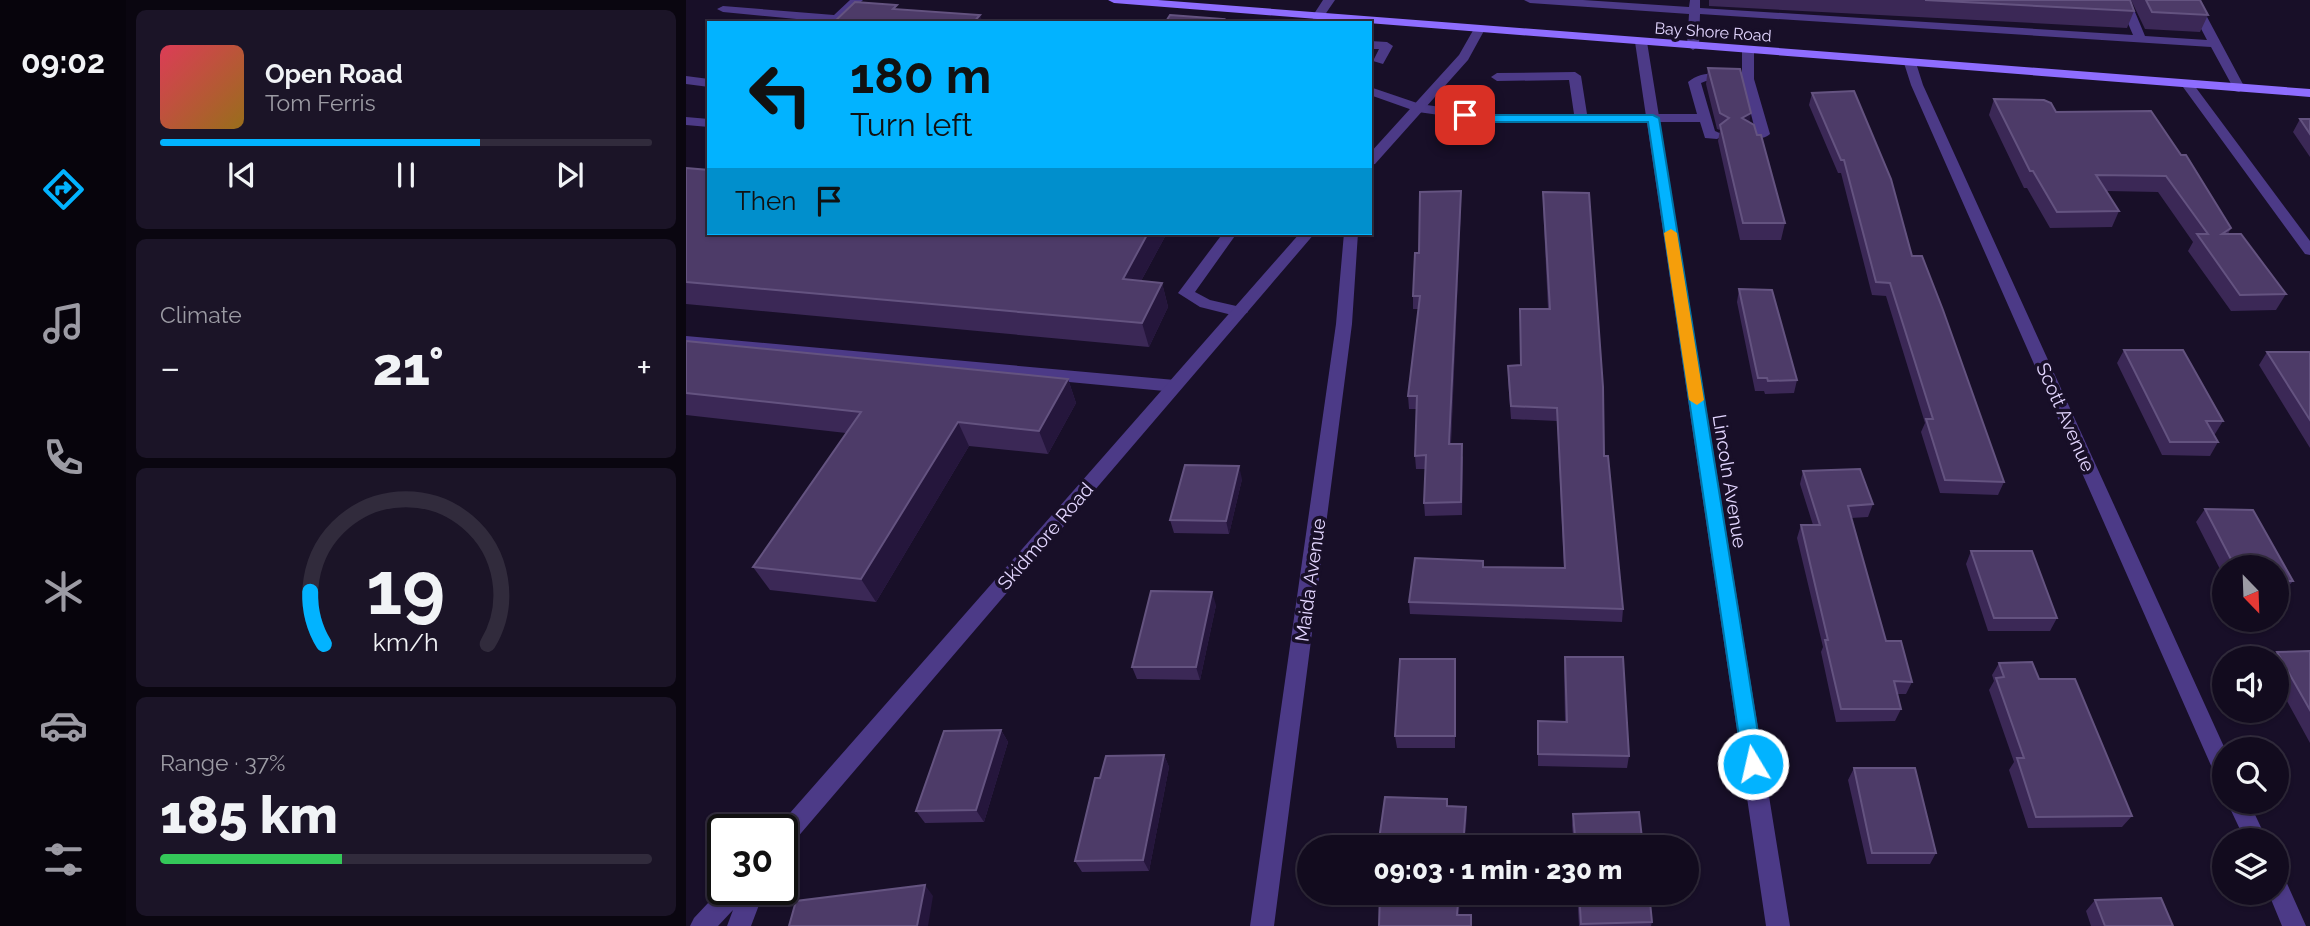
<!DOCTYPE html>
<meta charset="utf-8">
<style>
:root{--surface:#120b1e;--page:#1b1427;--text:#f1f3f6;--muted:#9c9ba4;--line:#312b3c;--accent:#02b3ff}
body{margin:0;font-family:Raleway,sans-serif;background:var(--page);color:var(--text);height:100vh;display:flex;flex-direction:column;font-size:26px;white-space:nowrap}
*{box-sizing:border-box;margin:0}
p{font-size:23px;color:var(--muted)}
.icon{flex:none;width:38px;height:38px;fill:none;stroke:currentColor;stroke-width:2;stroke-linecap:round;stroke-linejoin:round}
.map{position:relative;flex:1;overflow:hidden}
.sheet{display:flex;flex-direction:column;gap:10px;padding:10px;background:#0a0610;width:560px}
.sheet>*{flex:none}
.top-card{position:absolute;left:21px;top:21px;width:665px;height:214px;border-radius:0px;box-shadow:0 2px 5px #0004,0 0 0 2px var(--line);background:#02b3ff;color:#111;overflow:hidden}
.needle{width:46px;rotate:157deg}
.buttons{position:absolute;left:1526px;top:555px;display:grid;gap:14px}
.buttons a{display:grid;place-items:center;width:77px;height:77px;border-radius:50%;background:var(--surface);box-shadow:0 2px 5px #0004,0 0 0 2px var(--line);font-size:35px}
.speed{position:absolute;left:21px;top:814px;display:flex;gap:14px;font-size:35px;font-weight:700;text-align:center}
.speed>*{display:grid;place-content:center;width:91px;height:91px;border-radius:50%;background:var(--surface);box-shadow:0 2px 5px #0004,0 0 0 2px var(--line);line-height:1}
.speed .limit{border:4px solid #111;border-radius:10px;background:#fff;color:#111}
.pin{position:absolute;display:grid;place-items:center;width:60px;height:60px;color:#fff;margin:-30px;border-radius:14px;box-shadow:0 4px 10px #0006}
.me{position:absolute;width:77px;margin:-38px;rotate:351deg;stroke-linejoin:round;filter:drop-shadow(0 0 5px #0008)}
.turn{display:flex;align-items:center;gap:24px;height:147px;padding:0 28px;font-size:32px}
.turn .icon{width:91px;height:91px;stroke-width:2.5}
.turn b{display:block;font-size:49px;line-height:60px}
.then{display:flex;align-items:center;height:66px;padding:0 28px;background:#0003;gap:14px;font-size:26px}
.big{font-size:52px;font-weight:800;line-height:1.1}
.sheet .widget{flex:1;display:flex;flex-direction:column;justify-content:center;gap:10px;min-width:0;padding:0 24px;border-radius:10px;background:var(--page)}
.sheet .dial{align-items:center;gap:0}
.dial svg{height:182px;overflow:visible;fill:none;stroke:var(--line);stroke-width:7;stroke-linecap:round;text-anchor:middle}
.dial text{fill:var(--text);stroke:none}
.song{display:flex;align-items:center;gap:21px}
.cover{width:84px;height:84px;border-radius:10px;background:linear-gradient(135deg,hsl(350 70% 55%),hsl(40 70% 35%))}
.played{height:7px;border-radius:4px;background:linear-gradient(90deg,var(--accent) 65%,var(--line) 65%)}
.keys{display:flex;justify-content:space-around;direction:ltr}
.heat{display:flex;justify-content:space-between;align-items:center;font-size:38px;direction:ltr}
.charge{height:10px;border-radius:5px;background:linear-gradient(90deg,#34c759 37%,var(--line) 0)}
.trip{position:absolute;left:611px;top:835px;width:402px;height:70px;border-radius:35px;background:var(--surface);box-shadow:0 2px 5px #0004,0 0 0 2px var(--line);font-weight:800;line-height:70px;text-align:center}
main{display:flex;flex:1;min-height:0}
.dock{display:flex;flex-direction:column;width:126px;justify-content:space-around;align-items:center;background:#07040c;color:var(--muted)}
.dock .icon{width:49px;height:49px}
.dock .current{color:var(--accent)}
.dock b{font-size:32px;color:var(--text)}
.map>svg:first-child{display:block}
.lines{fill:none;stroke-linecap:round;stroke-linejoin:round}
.service{fill:#4c3a87;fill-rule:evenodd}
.minor{fill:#4c3a87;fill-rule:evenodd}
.secondary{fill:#8e6dff;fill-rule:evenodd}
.wall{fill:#3b2856}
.shaded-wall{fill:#25163c}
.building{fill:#4d3b68;stroke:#645380;stroke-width:2}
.route{fill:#02b3ff;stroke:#0174a6;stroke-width:2}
.slow{fill:#f59e0b}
.labels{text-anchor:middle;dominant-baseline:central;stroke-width:7;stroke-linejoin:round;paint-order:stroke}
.far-street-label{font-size:16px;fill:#e3d6ff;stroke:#180f28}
.street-label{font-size:19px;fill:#e3d6ff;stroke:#180f28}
</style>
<main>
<nav class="dock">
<b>09:02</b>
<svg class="icon current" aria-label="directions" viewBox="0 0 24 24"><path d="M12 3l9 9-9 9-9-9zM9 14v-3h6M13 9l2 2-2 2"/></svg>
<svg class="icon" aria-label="music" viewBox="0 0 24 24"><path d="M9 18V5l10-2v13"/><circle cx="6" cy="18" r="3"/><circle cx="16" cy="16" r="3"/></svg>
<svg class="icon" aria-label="phone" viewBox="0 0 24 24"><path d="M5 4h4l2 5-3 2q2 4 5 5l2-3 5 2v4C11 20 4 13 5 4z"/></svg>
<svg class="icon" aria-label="climate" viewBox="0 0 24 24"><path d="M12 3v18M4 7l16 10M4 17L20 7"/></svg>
<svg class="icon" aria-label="car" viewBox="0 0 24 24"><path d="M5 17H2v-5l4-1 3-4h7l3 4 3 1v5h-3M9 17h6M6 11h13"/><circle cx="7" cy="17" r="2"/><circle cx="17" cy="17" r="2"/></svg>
<svg class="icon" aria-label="filters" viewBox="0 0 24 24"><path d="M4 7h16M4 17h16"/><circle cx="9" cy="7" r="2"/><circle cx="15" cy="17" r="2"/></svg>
</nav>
<section class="sheet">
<div class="widget">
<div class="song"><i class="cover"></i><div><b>Open Road</b><p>Tom Ferris</p></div></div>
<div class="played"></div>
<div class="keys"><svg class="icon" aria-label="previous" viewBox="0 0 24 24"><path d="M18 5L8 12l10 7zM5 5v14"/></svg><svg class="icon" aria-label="pause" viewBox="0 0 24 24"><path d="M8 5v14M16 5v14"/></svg><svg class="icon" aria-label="next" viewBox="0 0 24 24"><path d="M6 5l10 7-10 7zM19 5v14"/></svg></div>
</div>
<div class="widget"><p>Climate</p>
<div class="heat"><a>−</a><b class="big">21°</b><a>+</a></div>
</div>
<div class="widget dial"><svg viewBox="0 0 100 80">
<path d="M14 69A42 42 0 1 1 86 69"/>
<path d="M14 69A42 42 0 0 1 8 46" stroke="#02b3ff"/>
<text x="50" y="56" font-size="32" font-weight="700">19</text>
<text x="50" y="72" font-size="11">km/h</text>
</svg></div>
<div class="widget"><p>Range · 37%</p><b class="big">185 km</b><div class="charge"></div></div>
</section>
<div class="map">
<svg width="1624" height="926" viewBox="0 0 1624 926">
<rect width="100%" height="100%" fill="#180f28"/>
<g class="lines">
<path class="service" d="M164,0H177L153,23L37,12L31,9L37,6L148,15Z
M838,0H897L1003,7L1004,0H1014V8L1447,35L1432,0H1444L1459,36L1521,40L1500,0H1512L1559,88L1553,92L1549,91L1525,47L1014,14L1013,46L1007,50L1001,46L1003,14L844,3Z
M632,14L638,17L634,23H622Z
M684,41L701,42L707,46L697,64L687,61L693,49H684Z
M1062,47L1068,51V79L1084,134C1078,140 1062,140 1056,134L1069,130L1057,82L1020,81L1015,83L1029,131L1038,135L1031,139L1019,138L1014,122H803L732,112L684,95V87L734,104L803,114H888L883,80L811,81L805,77L811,73L889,72L895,76L901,114H1011L1002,82C1017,69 1037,74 1056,75V51Z
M0,76L23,79V87L0,84Z
M0,117L23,119V127L0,125Z
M537,233H551L509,292L524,300L559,308L562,312L554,317L514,307L492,293Z
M0,336L489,380L497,386L489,392L0,346Z"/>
<path class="minor" d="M637,0H649L636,19H628L626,17Z
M789,27L799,29L782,60L689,164L684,165V153L773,55Z
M955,38L961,42L1104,926H1080L949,42Z
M1224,59L1230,63L1237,85L1539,749L1538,780L1530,777L1527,770L1225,85L1218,63Z
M1501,80L1505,81L1624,241V255L1619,254L1497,87V81Z
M614,233H629L104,846L96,849V830H89Z
M658,233H672L666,324L588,926H564L650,324Z
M1541,802H1563L1581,840H1559Z
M1591,876L1599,879L1620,926H1596L1582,892H1591Z
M37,887L79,889L65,926H41L47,910L32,926H4L8,918Z"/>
<path class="secondary" d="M422,0H472L1624,89V97L428,3Z"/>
</g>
<path class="wall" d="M1023,0H1444L1448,11L1441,28L1023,6Z
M1445,0H1514L1522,15L1514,32L1459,29Z
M1022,68L1063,122L1099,223L1095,240H1054L1032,141L1034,130L1031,129L1020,84Z
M1126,93L1226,256L1318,482L1312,495L1254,493L1235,432L1239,423L1200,296L1186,295L1155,173H1152L1123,105Z
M1308,99L1370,112L1465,111L1545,228L1542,234L1600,294L1590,310L1545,311L1502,251L1507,242L1472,192L1421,191L1433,211L1426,227L1364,228L1341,188H1338L1303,115Z
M1614,119H1624V157L1607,132Z
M0,168L23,233H481L455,281L476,283L482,307L463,347L0,304Z
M857,192L918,456L937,609L936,622L724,614L723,602L797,567L878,568L871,421L825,419L822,379V366L835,365L834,322L862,309L857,205Z
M775,204L765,444L777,457L776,515L739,516L738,503L740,469H730L729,456L731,409H723L722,396L732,309H727V296L733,253Z
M1053,289L1111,380L1108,393L1079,394L1078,391H1069L1051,302Z
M0,341L382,379L390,403L362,454L283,446L190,602L84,590L67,567L160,433L0,415Z
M1438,350L1537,421L1529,434H1528L1532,442L1524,456L1476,455L1431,363Z
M1581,352H1624V448L1573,365Z
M1117,471L1187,504L1182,517L1165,518L1200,641L1226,682L1220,694H1211L1215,709L1209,721L1150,722L1135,652L1137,647L1111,538L1115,525H1127L1114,484Z
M556,479L543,534L488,533L484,520Z
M1519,509L1567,510L1607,581L1596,594H1591V567H1538V577L1510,522Z
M1285,551L1371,618L1364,631H1302L1280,564Z
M530,605L514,680L451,679L446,667Z
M1624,651V743L1591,683V658H1586L1591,652Z
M879,657L943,756L941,768L852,766V721L879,722L878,670Z
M769,659V748H711L709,736Z
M1313,663L1353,679L1446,816L1436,827L1342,828L1323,770L1328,762L1303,690L1308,681L1306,675Z
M315,730L322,742L298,822L239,823L230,811Z
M478,755L483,767L463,871L396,872L389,861L414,778Z
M1168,768L1250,853L1244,864H1181L1162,780Z
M887,814L957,847H888L886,825Z
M891,892H963L966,922L965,926H893Z
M1409,900L1487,926H1405L1400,911Z"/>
<path class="shaded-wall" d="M294,15L297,23H287Z
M1065,113L1062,129L1056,118Z
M775,191V204L764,457L763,444Z
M462,233H481L443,303L437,279Z
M476,283L482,307L463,347L456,323Z
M382,379L390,403L362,454L353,431Z
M272,422L283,446L190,602L175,579Z
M553,466L556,479L543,534L540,521Z
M526,592L530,605L514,680L510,667Z
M315,730L322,742L298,822L290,810Z
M478,755L483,767L463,871L457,860Z
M780,807L781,819L778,847H777Z
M239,885L247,896L242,926H231Z
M773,892H775L772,926L771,915Z"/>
<path class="building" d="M1239,0H1444L1448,11Z
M1460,0H1514L1522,15L1466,12Z
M169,2L211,5L207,9L294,15L287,23H147Z
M484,15L538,19L535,23H479Z
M410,20L441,23H408Z
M1022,68L1054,69L1065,113L1056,118L1068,125L1071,135H1075L1099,223H1057L1034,125L1043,118L1034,113Z
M1168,91L1205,179L1226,256H1236L1257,310L1318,482L1259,480L1240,419H1247L1204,283L1190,282L1158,160H1155L1126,93Z
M1308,99L1358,100L1365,103L1370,112L1465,111L1495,155H1500L1545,228L1536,234H1555L1600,294L1554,295L1511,234H1522L1480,176L1410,175L1433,211L1371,212L1347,171H1344Z
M1614,119H1624V134Z
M0,168L23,170V233H462L437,279L476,283L456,323L0,282Z
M775,191L763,444H776L775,502L738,503L740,455L729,456L731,396H722L734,296H727L729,253H733L734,192Z
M857,192L903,193L917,387L918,456H922L937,609L723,602L729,558L797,561V567L879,568L871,408L825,406L822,366L835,365L834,309H864Z
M1053,289L1086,290L1111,380L1082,381L1081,378H1072Z
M0,341L382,379L353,431L272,422L175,579L67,567L175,412L0,393Z
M1438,350H1497L1537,421H1520L1532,442H1484Z
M1581,352H1624V420Z
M499,465L553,466L540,521L484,520Z
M1174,469L1187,504L1162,506L1200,641H1215L1226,682L1208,681L1215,709H1155L1139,640H1142L1115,525H1134L1117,471Z
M1519,509L1567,510L1607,581H1591V567H1549Z
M1285,551H1346L1371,618H1308Z
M465,591L526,592L510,667H446Z
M1624,651V710L1591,652Z
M879,657H937L943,756L852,754V721L881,722Z
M714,659H769V736H709Z
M1346,662L1353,679H1389L1446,816L1350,817L1331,758H1338L1310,678L1318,677L1313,663Z
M315,730L290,810L230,811L258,731Z
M478,755L457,860L389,861L409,778H414L420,756Z
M1168,768H1229L1250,853H1186Z
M699,797L761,799V806L780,807L777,847H692Z
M953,812L957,847H890L887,814Z
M239,885L231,926H103L110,901Z
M694,892H773L771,915H785V926H693Z
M893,892H963L966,922L895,924Z
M1475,898L1487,926H1419L1409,900Z"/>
<path class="route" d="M779,112L803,115H967L973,118L1077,764L1074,771L1067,773L1060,771L1057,764L962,122H803L775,118L773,115Z"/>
<path class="slow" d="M985,229L991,233L1018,400L1011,405L1003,400L978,233Z"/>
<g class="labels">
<g class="far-street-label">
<text transform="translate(1027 32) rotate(4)">Bay Shore Road</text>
</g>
<g class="street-label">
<text transform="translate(1380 417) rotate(66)">Scott Avenue</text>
<text transform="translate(1044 481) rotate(81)">Lincoln Avenue</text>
<text transform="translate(359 536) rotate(-49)">Skidmore Road</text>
<text transform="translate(624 580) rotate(-82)">Maida Avenue</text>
</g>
</g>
</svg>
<div class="buttons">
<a><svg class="needle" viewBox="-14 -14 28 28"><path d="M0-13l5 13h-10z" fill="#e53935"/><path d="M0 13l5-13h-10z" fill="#9c9ba4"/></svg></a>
<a><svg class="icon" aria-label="sound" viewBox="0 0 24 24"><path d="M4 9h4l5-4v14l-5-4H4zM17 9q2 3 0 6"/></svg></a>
<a><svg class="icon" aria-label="search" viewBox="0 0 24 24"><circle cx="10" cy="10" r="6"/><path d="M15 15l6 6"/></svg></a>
<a><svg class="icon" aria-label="layers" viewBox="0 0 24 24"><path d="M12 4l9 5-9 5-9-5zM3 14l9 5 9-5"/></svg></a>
</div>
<div class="speed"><div class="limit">30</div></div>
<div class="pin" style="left:779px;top:115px;background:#d93025"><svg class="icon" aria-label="arrive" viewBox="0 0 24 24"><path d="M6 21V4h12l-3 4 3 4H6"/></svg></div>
<svg class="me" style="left:1067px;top:764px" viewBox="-20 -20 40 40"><circle r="17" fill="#02b3ff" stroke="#fff" stroke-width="3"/><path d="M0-11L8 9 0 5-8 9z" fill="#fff"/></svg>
<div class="trip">09:03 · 1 min · 230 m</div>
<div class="top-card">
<div class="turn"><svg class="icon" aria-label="left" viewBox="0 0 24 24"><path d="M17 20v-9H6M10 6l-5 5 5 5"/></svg><div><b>180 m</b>Turn left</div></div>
<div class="then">Then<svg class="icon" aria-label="arrive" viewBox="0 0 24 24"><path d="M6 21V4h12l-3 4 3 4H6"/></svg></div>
</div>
</div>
</main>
